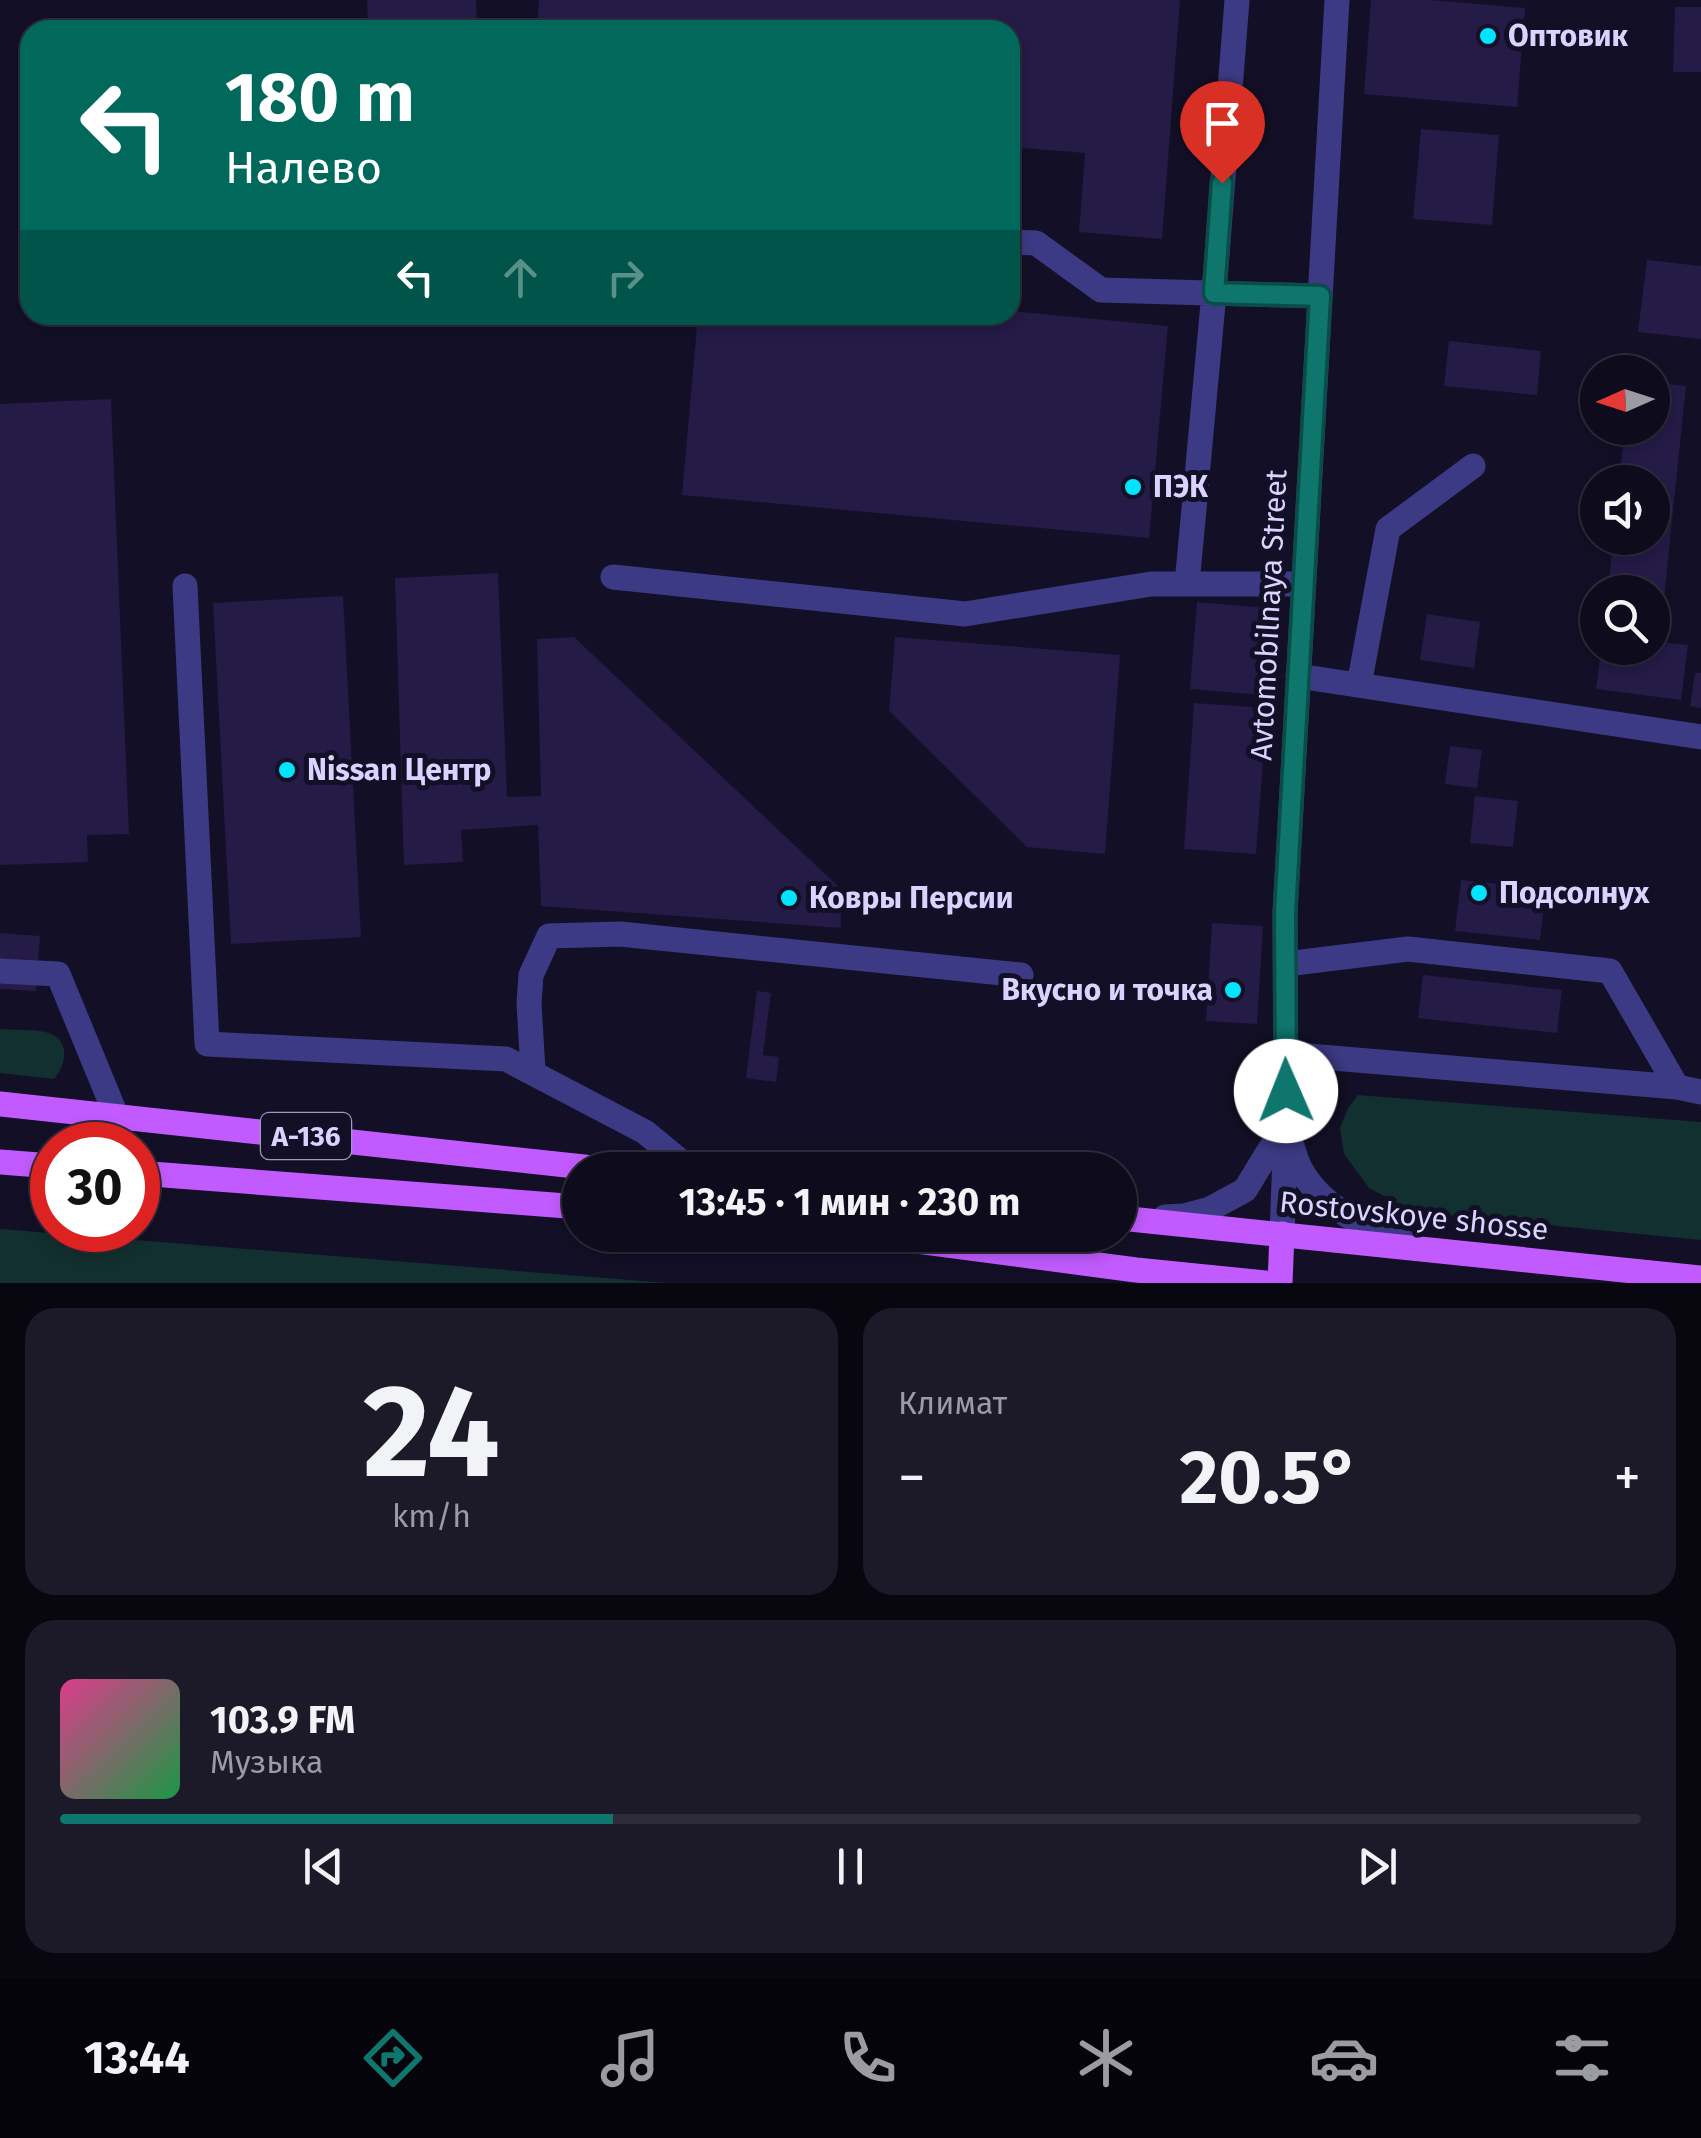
<!DOCTYPE html>
<html lang="ru">
<meta charset="utf-8">
<style>
:root{--surface:#0e0b1c;--page:#1c1929;--text:#f1f3f6;--muted:#9b9ba3;--line:#2e2b3b;--accent:#0f766e}
body{margin:0;font-family:"Fira Sans",sans-serif;background:var(--page);color:var(--text);height:100vh;display:flex;flex-direction:column;font-size:38px;white-space:nowrap}
*{box-sizing:border-box;margin:0}
p{font-size:32px;color:var(--muted)}
.icon{flex:none;width:55px;height:55px;fill:none;stroke:currentColor;stroke-width:2;stroke-linecap:round;stroke-linejoin:round}
.map{position:relative;height:1283px;overflow:hidden}
.sheet{display:flex;flex-direction:column;gap:25px;padding:25px;background:#08060f;flex:1}
.sheet>*{flex:none}
.banner{position:absolute;left:20px;top:20px;width:1000px;height:305px;border-radius:30px;box-shadow:0 5px 15px #0003,0 0 0 2px var(--line);background:#00695c;color:#fff;overflow:hidden}
.needle{width:65px;rotate:267deg}
.fabs{position:absolute;left:1580px;top:355px;display:grid;gap:20px}
.fabs a{display:grid;place-items:center;width:90px;height:90px;border-radius:50%;background:var(--surface);box-shadow:0 5px 15px #0003,0 0 0 2px var(--line);font-size:50px}
.speed{position:absolute;left:30px;top:1122px;display:flex;gap:20px;font-size:50px;font-weight:700;text-align:center}
.speed>*{display:grid;place-content:center;width:130px;height:130px;border-radius:50%;background:var(--surface);box-shadow:0 5px 15px #0003,0 0 0 2px var(--line);line-height:1}
.speed .limit{border:15px solid #d22;background:#fff;color:#111}
.pin{position:absolute;display:grid;place-items:center;width:85px;height:85px;color:#fff;margin:-102px -42px;border-radius:50% 50% 50% 0;rotate:-45deg;box-shadow:0 0 10px #0007}
.pin .icon{rotate:45deg}
.me{position:absolute;width:110px;margin:-55px;rotate:359deg;stroke-linejoin:round;filter:drop-shadow(0 0 8px #0008)}
.turn{display:flex;align-items:center;gap:35px;height:210px;padding:0 40px;font-size:45px}
.turn .icon{width:130px;height:130px;stroke-width:2.5}
.turn b{display:block;font-size:70px;line-height:85px}
.lanes{display:flex;align-items:center;height:95px;padding:0 40px;background:#0003;justify-content:center;gap:50px;direction:ltr}
.lanes .off{opacity:.35}
.big{font-size:75px;font-weight:700;line-height:1.1}
.sheet .card{flex:1;display:flex;flex-direction:column;justify-content:center;gap:15px;min-width:0;padding:0 35px;border-radius:30px;background:var(--page)}
.sheet .dial{align-items:center;gap:0}
.dial b{font-size:130px;line-height:1}
.song{display:flex;align-items:center;gap:30px}
.cover{width:120px;height:120px;border-radius:15px;background:linear-gradient(135deg,hsl(330 70% 55%),hsl(140 70% 35%))}
.played{height:10px;border-radius:5px;background:linear-gradient(90deg,var(--accent) 35%,var(--line) 35%)}
.keys{display:flex;justify-content:space-around;direction:ltr}
.heat{display:flex;justify-content:space-between;align-items:center;font-size:55px;direction:ltr}
.sheet .tiles{flex:1;display:grid;gap:25px;grid-template-columns:1fr 1fr}
.card:last-child{grid-column:span 2}
.trip{position:absolute;left:562px;top:1152px;width:575px;height:100px;border-radius:50px;background:var(--surface);box-shadow:0 5px 15px #0003,0 0 0 2px var(--line);font-weight:700;line-height:100px;text-align:center}
.tabs{display:flex;height:160px;justify-content:space-around;align-items:center;background:#06040b;color:var(--muted)}
.tabs .icon{width:70px;height:70px}
.tabs .current{color:var(--accent)}
.tabs b{font-size:45px;color:var(--text)}
.map>svg:first-child{display:block}
.green{fill:#12302f}
.building{fill:#241b47}
.lines{fill:none;stroke-linecap:round;stroke-linejoin:round}
.minor{stroke:#3d3a85;stroke-width:25}
.major{stroke:#c25bff;stroke-width:25}
.route-casing{stroke:#0a4d48;stroke-width:25}
.route{stroke:#0f766e;stroke-width:18}
.poi-dot{fill:#00e5ff;stroke:#130f26;stroke-width:4}
.labels{text-anchor:middle;dominant-baseline:central;stroke-width:10;stroke-linejoin:round;paint-order:stroke}
.shield{fill:#130f26;stroke:#9e99be;stroke-width:2.5}
.shield-label{font-size:28px;font-weight:bold;fill:#d9d4ff}
.poi-label{font-size:30px;font-weight:bold;fill:#d9d4ff;stroke:#130f26;text-anchor:start}
.street-label{font-size:30px;fill:#d9d4ff;stroke:#130f26}
</style>
<div class="map">
<svg width="1701" height="1283" viewBox="0 0 1701 1283">
<rect width="100%" height="100%" fill="#130f26"/>
<path class="green" d="M0,1029C15,1030 35,1029 49,1033C71,1041 66,1065 54,1079L0,1073Z
M1358,1095L1701,1122V1240L1414,1212L1369,1188L1344,1154L1340,1128L1348,1108Z
M0,1229L667,1283H0Z"/>
<path class="building" d="M367,0H476L477,30H368Z
M539,0H1180L1162,239L1079,232L1085,153L1010,147V30H537Z
M1371,0H1431L1525,8L1517,107L1364,94Z
M1675,7H1701V72H1673Z
M1421,129L1499,135L1492,225L1413,219Z
M1647,260L1701,266V339L1638,332Z
M1010,311L1168,326L1149,538L682,495L698,315H1010Z
M1449,341L1541,351L1537,395L1444,386Z
M1652,382L1686,386L1661,627L1652,626V592H1608L1613,538H1652V482H1619L1625,428H1652Z
M111,399L129,834L87,835L88,862L0,865V404Z
M498,573L507,797L541,796L537,639L574,637L840,888L841,928L541,906L538,825L461,830L463,862L404,865L395,578Z
M343,596L361,937L231,944L213,603Z
M1197,602L1267,608L1261,695L1190,689Z
M1427,614L1480,622L1474,668L1420,660Z
M895,637L1120,655L1105,854L1027,847L889,711Z
M1652,641L1688,645L1681,700L1596,689L1601,648H1652Z
M1695,673H1701V708L1690,706Z
M1194,703L1267,708L1256,854L1184,849Z
M1450,746L1482,750L1477,788L1445,784Z
M1475,796L1518,801L1513,847L1470,843Z
M1461,880L1546,889L1540,940L1455,931Z
M1212,923L1263,926L1257,1024L1206,1021Z
M0,933L40,936L36,991L0,989Z
M1423,975L1562,990L1557,1033L1418,1018Z
M757,991L771,993L763,1055L779,1057L776,1082L746,1078Z"/>
<g class="lines">
<path class="minor" d="M1010,242L1036,243L1101,290L1320,296
M613,577L965,614L1151,584H1303
M1187,584L1214,293L1237,0
M185,586L207,1044L506,1059L645,1132L691,1170
M1298,676L1701,737
M1359,685L1388,529L1473,466
M1286,964L1408,949L1610,971L1677,1087
M0,971L58,974L116,1115
M1285,1054L1677,1087L1701,1092
M533,1071L529,1003L531,975L549,936L620,934L1021,975
M1165,1217L1184,1216L1210,1209L1245,1190L1270,1149L1286,1129C1291,1141 1294,1155 1299,1166C1321,1210 1369,1228 1411,1245
M1282,1234L1286,1129L1285,913L1337,0"/>
<path class="major" d="M0,1104L612,1170
M0,1162L52,1166
M138,1173L580,1207
M1120,1218L1701,1278
M871,1235L1136,1270L1265,1283
M1280,1283L1282,1234"/>
</g>
<g class="lines">
<g class="route-casing">
<path id="route" d="M1222,183L1214,293L1320,296L1285,913L1286,1091"/>
</g>
<use href="#route" class="route"/>
</g>
<g class="poi-dot">
<circle cx="1488" cy="36" r="10"/>
<circle cx="1133" cy="487" r="10"/>
<circle cx="287" cy="770" r="10"/>
<circle cx="1479" cy="893" r="10"/>
<circle cx="789" cy="898" r="10"/>
<circle cx="1233" cy="990" r="10"/>
</g>
<g class="labels">
<rect class="shield" x="261" y="1113" width="90" height="46" rx="8"/>
<g class="shield-label">
<text x="306" y="1136">А-136</text>
</g>
<g class="poi-label">
<text x="1508" y="36">Оптовик</text>
<text x="1153" y="487">ПЭК</text>
<text x="307" y="770">Nissan Центр</text>
<text x="1499" y="893">Подсолнух</text>
<text x="809" y="898">Ковры Персии</text>
<text x="1213" y="990" text-anchor="end">Вкусно и точка</text>
</g>
<g class="street-label">
<text transform="translate(1269 615) rotate(-87)">Avtomobilnaya Street</text>
<text transform="translate(1414 1216) rotate(6)">Rostovskoye shosse</text>
</g>
</g>
</svg>
<div class="fabs">
<a><svg class="needle" viewBox="-14 -14 28 28"><path d="M0-13l5 13h-10z" fill="#e53935"/><path d="M0 13l5-13h-10z" fill="#9b9ba3"/></svg></a>
<a><svg class="icon" aria-label="sound" viewBox="0 0 24 24"><path d="M4 9h4l5-4v14l-5-4H4zM17 9q2 3 0 6"/></svg></a>
<a><svg class="icon" aria-label="search" viewBox="0 0 24 24"><circle cx="10" cy="10" r="6"/><path d="M15 15l6 6"/></svg></a>
</div>
<div class="speed"><div class="limit">30</div></div>
<div class="pin" style="left:1222px;top:183px;background:#d93025"><svg class="icon" aria-label="arrive" viewBox="0 0 24 24"><path d="M6 21V4h12l-3 4 3 4H6"/></svg></div>
<svg class="me" style="left:1286px;top:1091px" viewBox="-20 -20 40 40"><circle r="19" fill="#fff"/><path d="M0-13L10 11 0 6-10 11z" fill="#0f766e"/></svg>
<div class="trip">13:45 · 1 мин · 230 m</div>
<div class="banner">
<div class="turn"><svg class="icon" aria-label="left" viewBox="0 0 24 24"><path d="M17 20v-9H6M10 6l-5 5 5 5"/></svg><div><b>180 m</b>Налево</div></div>
<div class="lanes"><svg class="icon" aria-label="left" viewBox="0 0 24 24"><path d="M17 20v-9H6M10 6l-5 5 5 5"/></svg><svg class="icon off" aria-label="ahead" viewBox="0 0 24 24"><path d="M12 20V5M6 11l6-6 6 6"/></svg><svg class="icon off" aria-label="right" viewBox="0 0 24 24"><path d="M7 20v-9h11M14 6l5 5-5 5"/></svg></div>
</div>
</div>
<section class="sheet">
<div class="tiles">
<div class="card dial"><b>24</b><p>km/h</p></div>
<div class="card"><p>Климат</p>
<div class="heat"><a>−</a><b class="big">20.5°</b><a>+</a></div>
</div>
<div class="card">
<div class="song"><i class="cover"></i><div><b>103.9 FM</b><p>Музыка</p></div></div>
<div class="played"></div>
<div class="keys"><svg class="icon" aria-label="previous" viewBox="0 0 24 24"><path d="M18 5L8 12l10 7zM5 5v14"/></svg><svg class="icon" aria-label="pause" viewBox="0 0 24 24"><path d="M8 5v14M16 5v14"/></svg><svg class="icon" aria-label="next" viewBox="0 0 24 24"><path d="M6 5l10 7-10 7zM19 5v14"/></svg></div>
</div>
</div>
</section>
<nav class="tabs">
<b>13:44</b>
<svg class="icon current" aria-label="directions" viewBox="0 0 24 24"><path d="M12 3l9 9-9 9-9-9zM9 14v-3h6M13 9l2 2-2 2"/></svg>
<svg class="icon" aria-label="music" viewBox="0 0 24 24"><path d="M9 18V5l10-2v13"/><circle cx="6" cy="18" r="3"/><circle cx="16" cy="16" r="3"/></svg>
<svg class="icon" aria-label="phone" viewBox="0 0 24 24"><path d="M5 4h4l2 5-3 2q2 4 5 5l2-3 5 2v4C11 20 4 13 5 4z"/></svg>
<svg class="icon" aria-label="climate" viewBox="0 0 24 24"><path d="M12 3v18M4 7l16 10M4 17L20 7"/></svg>
<svg class="icon" aria-label="car" viewBox="0 0 24 24"><path d="M5 17H2v-5l4-1 3-4h7l3 4 3 1v5h-3M9 17h6M6 11h13"/><circle cx="7" cy="17" r="2"/><circle cx="17" cy="17" r="2"/></svg>
<svg class="icon" aria-label="filters" viewBox="0 0 24 24"><path d="M4 7h16M4 17h16"/><circle cx="9" cy="7" r="2"/><circle cx="15" cy="17" r="2"/></svg>
</nav>
